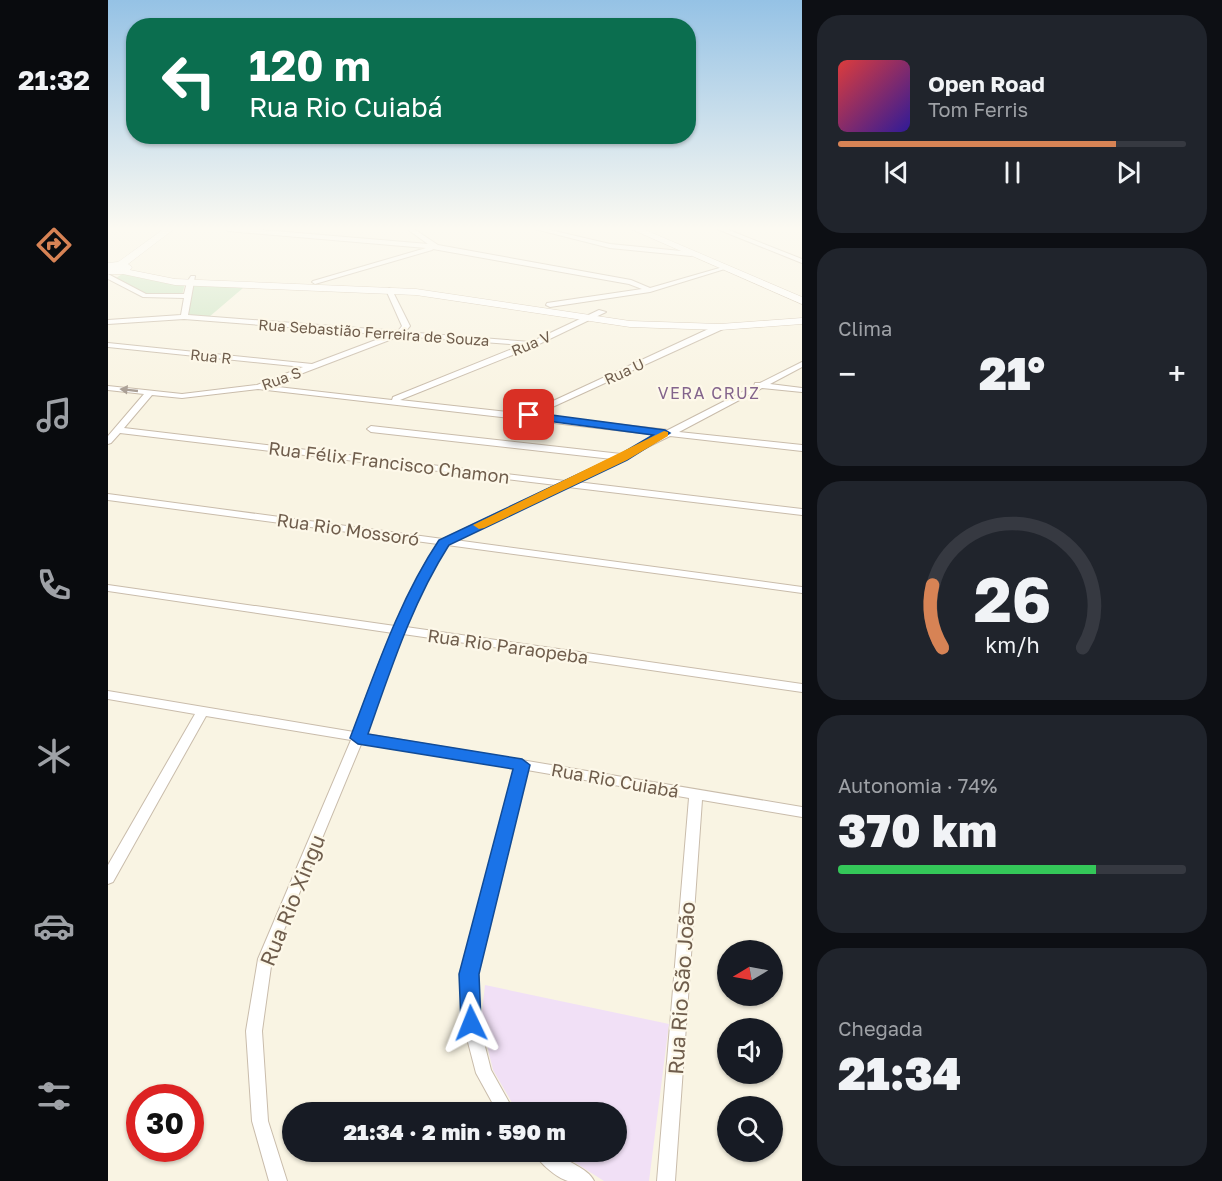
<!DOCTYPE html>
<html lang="pt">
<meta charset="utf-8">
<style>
:root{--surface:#171b24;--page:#20242c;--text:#f1f3f6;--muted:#9ea1a6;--line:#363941;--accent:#d78355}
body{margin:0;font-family:"Golos Text",sans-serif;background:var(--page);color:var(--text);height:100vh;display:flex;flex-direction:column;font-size:22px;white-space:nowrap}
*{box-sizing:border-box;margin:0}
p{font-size:20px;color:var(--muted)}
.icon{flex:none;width:33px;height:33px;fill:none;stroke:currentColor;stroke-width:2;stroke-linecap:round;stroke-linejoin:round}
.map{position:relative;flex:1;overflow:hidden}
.details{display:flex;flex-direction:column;gap:15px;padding:15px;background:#0d0f14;width:420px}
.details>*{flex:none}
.banner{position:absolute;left:18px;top:18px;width:570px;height:126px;border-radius:24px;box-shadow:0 2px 4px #0004;background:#0b6e4f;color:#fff;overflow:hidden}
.needle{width:39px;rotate:260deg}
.buttons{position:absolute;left:609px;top:940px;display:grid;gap:12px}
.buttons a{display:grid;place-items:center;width:66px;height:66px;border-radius:50%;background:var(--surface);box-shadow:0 2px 4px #0004;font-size:30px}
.speed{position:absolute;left:18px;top:1084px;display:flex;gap:12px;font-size:30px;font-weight:700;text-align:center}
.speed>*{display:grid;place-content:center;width:78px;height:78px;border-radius:50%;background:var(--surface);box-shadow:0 2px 4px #0004;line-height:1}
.speed .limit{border:9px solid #d22;background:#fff;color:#111}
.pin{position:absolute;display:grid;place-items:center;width:51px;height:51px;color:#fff;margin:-26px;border-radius:12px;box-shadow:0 3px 9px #0006}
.me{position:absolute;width:66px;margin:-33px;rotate:358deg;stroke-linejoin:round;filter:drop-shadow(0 0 4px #0008)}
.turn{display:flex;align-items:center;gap:21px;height:126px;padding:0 24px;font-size:27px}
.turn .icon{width:78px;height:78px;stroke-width:2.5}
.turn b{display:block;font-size:42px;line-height:51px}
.big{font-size:45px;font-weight:800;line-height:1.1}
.details .tile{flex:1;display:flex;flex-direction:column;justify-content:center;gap:9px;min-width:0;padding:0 21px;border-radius:24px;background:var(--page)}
.details .dial{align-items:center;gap:0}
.dial svg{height:156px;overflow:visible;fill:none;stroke:var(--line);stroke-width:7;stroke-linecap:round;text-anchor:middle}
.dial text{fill:var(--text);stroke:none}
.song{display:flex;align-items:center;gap:18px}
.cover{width:72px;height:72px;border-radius:9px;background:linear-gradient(135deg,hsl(0 70% 55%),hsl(250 70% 35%))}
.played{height:6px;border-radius:3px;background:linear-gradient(90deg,var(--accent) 80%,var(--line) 80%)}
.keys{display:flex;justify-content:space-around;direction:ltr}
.heat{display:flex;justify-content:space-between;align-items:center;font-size:33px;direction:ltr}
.charge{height:9px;border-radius:4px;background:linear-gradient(90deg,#34c759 74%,var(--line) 0)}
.trip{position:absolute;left:174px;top:1102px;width:345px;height:60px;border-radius:30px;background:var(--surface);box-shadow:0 2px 4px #0004;font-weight:800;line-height:60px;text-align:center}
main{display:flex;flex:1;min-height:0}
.dock{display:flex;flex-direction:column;width:108px;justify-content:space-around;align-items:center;background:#090b0e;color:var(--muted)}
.dock .icon{width:42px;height:42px}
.dock .active{color:var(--accent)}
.dock b{font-size:27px;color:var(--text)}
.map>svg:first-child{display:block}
.education{fill:#f1e0f6}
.green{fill:#cde5c4}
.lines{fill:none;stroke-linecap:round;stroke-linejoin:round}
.street-casing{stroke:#c9bcab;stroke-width:2}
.secondary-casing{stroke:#ccbdaa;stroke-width:1}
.street{fill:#fff;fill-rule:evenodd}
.secondary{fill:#fff;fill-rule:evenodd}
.oneway{fill:#a99e94}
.route{fill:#1a73e8;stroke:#114b97;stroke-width:1.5}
.slow{fill:#f59e0b}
.labels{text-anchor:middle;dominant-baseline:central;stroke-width:4.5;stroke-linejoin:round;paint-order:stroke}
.far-street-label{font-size:15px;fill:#6f5d4c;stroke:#fdf8e9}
.far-neighbourhood-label{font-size:16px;letter-spacing:1.5px;fill:#83648c;stroke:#fdf8e9}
.street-label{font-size:18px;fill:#6f5d4c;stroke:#fdf8e9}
.near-street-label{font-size:21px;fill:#6f5d4c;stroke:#fdf8e9}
</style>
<main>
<nav class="dock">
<b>21:32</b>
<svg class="icon active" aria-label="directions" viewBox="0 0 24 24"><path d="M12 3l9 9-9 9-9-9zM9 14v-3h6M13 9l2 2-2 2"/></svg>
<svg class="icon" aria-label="music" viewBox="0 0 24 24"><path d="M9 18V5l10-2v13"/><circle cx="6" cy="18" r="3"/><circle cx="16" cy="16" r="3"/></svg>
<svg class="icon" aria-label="phone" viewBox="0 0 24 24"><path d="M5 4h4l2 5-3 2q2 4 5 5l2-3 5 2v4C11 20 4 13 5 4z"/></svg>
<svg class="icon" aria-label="climate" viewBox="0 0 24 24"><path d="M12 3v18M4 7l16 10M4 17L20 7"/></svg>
<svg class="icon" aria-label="car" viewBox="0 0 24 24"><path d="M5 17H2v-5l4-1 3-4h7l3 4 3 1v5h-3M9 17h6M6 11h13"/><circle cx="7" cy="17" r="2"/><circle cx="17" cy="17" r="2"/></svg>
<svg class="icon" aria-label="filters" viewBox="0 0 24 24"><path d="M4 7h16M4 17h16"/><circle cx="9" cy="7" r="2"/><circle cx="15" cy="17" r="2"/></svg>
</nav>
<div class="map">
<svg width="694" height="1181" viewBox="0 0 694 1181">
<rect width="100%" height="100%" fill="#f9f4e3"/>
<path class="education" d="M377,985L561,1024L541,1181H496L450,1152H508V1113H410L385,1070L373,1021Z"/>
<path class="green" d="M16,273L38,279L77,284L74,295L38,297L8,278Z
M83,285L135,288L101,317L78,316Z"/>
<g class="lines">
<g class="street-casing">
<path id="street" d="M117,229H143L320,244L299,229H306L330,245L523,280L542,288L615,267L620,268L542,292L442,307L438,305L439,303L534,289L521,284L325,249L324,250L207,284L204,282L205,281L318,248L120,231Z
M427,229H438L502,244L583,252L586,254L583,256L502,248Z
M609,229H618L694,259V263Z
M0,274L38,294H76L79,282L83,276H87L80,315L290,331L294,326L278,290L281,288L284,290L302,326L297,332L423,342L491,310L498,312L427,346L292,400L417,414L609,325H615V329L427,415L560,430L646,386L647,383H652L694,362V367L662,384L694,388V392L654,388L571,432L694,445V451L562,436L469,482L694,509V515L460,487L347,540L694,587V593L339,545L325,567L298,627L694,684V692L295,634L258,734L694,807V817L594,800L567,1181H549L581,798L419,770L369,974L371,1023L383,1070L407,1113H390L368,1073L355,1023L353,974L407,768L254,742L164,959L154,1031L160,1121L179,1181H161L144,1121L138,1031L150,959L243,740L98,716L5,882L0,884V865L87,714L0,699V691L246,732L285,633L0,591V585L287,626L315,567L330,544L0,500V494L335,539L448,485L12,433L3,443L0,444V436L36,394L0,390V386L74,394L149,385L195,367L0,347V343L204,364L281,335L76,319L0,324V320L73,315L76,298L35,297L0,279ZM292,336L414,345L285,397L284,400L161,386ZM150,389L551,435L513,454L263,426L259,429L263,432L504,459L457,481L16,428L44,395L74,398Z
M426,1152H448C458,1162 480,1168 486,1181C478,1181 468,1181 460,1181C449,1178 431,1163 426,1152Z"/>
</g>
<g class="secondary-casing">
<path id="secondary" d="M56,229H66L20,264L24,267L22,270L67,279L308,289L522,321L612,324L694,318V324L612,330L522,327L308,295L67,285L15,274H0V263L10,262Z
M523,229H535L694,297V304Z"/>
</g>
<use href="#street" class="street"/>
<use href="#secondary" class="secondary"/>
</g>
<defs><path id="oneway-solid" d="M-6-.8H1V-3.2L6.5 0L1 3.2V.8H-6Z" transform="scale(1.5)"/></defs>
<use class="oneway" href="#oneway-solid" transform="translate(21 390) rotate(-174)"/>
<linearGradient id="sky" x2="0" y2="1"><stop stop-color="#95c2e5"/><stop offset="0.58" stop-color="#fcfaf2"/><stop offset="1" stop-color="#fcfaf2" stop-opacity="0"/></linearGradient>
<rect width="694" height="394" fill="url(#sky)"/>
<path class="route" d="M421,412L557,430L562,433L519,460L341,545C304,603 283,669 260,734L414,759L422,765L371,974L373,1023L370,1029L363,1032L356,1029L353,1023L351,974L405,769L250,744L242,738C268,670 291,600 331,540L511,455L545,435L417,418L415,415Z"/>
<path class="slow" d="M556,431L560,432V436L519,460L376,528L371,529L365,525Z"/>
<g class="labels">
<g class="far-street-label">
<text transform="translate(266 332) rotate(4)">Rua Sebastião Ferreira de Souza</text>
<text transform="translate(423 343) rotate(-23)">Rua V</text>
<text transform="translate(103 356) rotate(6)">Rua R</text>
<text transform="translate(516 371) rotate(-25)">Rua U</text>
<text transform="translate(173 378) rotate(-20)">Rua S</text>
</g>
<g class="far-neighbourhood-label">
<text x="601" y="393">VERA CRUZ</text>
</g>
<g class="street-label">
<text transform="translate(281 462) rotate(7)">Rua Félix Francisco Chamon</text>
<text transform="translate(240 529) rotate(8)">Rua Rio Mossoró</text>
<text transform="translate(400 646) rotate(8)">Rua Rio Paraopeba</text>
<text transform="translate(507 780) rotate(10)">Rua Rio Cuiabá</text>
</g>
<g class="near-street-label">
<text transform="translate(184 900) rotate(-68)">Rua Rio Xingu</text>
<text transform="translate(573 988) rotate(-86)">Rua Rio São João</text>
</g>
</g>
</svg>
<div class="buttons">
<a><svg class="needle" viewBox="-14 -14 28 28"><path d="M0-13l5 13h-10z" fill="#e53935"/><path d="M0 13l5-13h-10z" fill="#9ea1a6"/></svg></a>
<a><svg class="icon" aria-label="sound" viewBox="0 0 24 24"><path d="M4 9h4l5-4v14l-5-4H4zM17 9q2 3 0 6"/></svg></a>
<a><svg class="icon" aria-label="search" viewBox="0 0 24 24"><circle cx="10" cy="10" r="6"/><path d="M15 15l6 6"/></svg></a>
</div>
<div class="speed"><div class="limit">30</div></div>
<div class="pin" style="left:421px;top:415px;background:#d93025"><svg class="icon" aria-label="arrive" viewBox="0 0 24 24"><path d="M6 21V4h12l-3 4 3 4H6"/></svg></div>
<svg class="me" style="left:363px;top:1023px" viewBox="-20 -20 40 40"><path d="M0-17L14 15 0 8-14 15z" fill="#1a73e8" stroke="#fff" stroke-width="4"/></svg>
<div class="trip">21:34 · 2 min · 590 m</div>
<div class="banner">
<div class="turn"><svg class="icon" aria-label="left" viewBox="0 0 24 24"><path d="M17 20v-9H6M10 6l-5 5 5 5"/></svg><div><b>120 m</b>Rua Rio Cuiabá</div></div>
</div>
</div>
<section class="details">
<div class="tile">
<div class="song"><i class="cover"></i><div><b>Open Road</b><p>Tom Ferris</p></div></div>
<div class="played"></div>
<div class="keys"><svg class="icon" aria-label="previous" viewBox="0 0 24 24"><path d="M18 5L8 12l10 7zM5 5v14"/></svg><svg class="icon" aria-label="pause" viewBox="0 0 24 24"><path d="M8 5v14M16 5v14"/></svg><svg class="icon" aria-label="next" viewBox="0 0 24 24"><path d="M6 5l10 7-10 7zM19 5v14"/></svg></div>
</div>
<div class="tile"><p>Clima</p>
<div class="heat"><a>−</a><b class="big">21°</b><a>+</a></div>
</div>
<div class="tile dial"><svg viewBox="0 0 100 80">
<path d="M14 69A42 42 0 1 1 86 69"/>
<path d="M14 69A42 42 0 0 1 9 37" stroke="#d78355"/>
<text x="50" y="56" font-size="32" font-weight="700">26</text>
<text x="50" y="72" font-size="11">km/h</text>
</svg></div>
<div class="tile"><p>Autonomia · 74%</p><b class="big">370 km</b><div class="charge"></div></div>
<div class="tile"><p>Chegada</p><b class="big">21:34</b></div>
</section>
</main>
